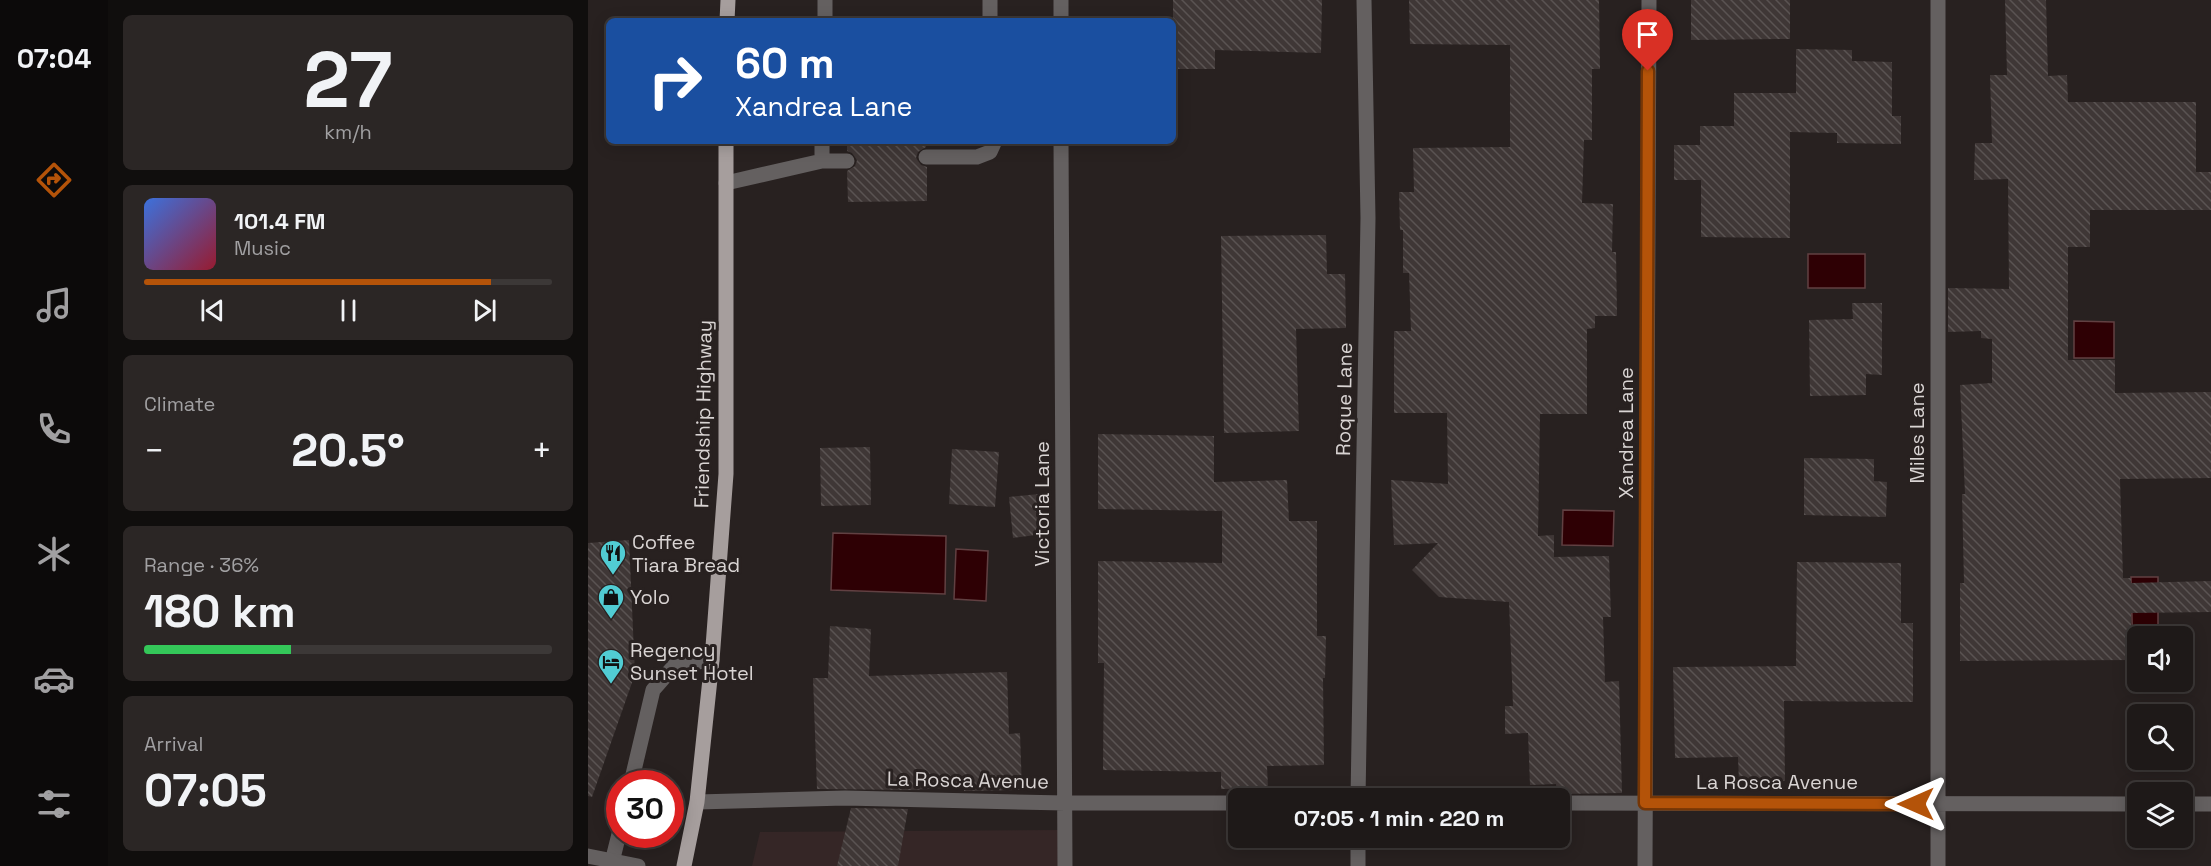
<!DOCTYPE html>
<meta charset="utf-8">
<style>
:root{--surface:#1e1918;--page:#2b2625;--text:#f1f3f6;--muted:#a1a0a2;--line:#3c3837;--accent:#b45309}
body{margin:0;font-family:"Space Grotesk",sans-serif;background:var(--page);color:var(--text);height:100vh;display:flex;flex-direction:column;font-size:22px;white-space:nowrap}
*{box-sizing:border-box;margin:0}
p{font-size:20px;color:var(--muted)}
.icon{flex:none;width:33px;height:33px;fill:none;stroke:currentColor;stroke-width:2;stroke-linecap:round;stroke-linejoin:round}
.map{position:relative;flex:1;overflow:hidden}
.drawer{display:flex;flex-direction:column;gap:15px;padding:15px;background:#100e0d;width:480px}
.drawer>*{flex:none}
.banner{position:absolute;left:18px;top:18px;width:570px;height:126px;border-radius:9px;box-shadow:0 3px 15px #0003,0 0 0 2px var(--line);background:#1a4fa0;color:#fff;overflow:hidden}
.controls{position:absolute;left:1539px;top:626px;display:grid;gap:12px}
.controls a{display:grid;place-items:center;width:66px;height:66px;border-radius:9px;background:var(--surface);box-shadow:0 3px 15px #0003,0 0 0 2px var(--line);font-size:30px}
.speed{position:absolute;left:18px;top:770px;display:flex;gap:12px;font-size:30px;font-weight:700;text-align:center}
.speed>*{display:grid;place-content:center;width:78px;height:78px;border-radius:50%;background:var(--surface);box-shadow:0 3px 15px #0003,0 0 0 2px var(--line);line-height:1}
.speed .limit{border:9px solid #d22;background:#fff;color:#111}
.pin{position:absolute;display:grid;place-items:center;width:51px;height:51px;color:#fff;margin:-62px -26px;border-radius:50% 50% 50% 0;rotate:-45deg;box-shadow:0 0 6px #0007}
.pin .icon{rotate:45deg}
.me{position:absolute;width:66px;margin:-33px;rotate:270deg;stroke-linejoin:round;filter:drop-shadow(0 0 4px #0008)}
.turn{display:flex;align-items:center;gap:21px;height:126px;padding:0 30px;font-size:27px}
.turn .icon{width:78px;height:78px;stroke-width:2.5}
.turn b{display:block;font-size:42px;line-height:51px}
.big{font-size:45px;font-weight:700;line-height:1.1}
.drawer .card{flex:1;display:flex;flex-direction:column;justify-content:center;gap:9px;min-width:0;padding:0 21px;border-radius:9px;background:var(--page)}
.drawer .dial{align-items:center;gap:0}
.dial b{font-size:78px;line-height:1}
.song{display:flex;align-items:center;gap:18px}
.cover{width:72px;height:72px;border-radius:9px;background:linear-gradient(135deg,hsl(220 70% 55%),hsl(350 70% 35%))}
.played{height:6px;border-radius:3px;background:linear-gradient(90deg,var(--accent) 85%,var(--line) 85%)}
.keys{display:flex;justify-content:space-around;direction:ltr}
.heat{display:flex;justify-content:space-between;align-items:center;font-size:33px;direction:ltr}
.charge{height:9px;border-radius:4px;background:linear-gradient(90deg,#34c759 36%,var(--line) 0)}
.trip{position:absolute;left:640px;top:788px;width:342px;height:60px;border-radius:9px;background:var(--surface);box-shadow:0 3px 15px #0003,0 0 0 2px var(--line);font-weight:700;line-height:60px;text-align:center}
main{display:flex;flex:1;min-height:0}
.tab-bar{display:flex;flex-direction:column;width:108px;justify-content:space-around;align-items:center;background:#0c0a0a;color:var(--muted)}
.tab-bar .icon{width:42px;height:42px}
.tab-bar .current{color:var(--accent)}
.tab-bar b{font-size:27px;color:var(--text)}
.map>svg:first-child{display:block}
.built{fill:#352626}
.water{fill:#2e0004;stroke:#614042;stroke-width:1.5}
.building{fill:url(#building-back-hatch)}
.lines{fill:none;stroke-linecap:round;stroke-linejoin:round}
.lane{stroke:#646060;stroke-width:15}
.street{stroke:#646060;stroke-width:15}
.primary{stroke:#a69e9d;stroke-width:15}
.route-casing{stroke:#753606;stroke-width:15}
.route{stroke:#b45309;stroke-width:10}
.labels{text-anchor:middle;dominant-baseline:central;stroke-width:6;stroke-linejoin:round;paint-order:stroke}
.street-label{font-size:20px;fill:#d9d4d3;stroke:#282120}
.poi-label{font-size:20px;fill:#d9d4d3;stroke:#282120;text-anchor:start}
</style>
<main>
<nav class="tab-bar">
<b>07:04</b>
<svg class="icon current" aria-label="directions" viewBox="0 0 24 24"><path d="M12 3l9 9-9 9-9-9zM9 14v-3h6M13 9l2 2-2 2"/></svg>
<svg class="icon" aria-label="music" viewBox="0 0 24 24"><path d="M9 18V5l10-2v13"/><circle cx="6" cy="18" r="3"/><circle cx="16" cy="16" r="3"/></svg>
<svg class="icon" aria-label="phone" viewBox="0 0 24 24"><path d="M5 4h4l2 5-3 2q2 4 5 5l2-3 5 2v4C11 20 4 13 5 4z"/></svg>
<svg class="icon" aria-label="climate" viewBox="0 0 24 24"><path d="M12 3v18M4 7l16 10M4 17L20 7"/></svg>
<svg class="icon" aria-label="car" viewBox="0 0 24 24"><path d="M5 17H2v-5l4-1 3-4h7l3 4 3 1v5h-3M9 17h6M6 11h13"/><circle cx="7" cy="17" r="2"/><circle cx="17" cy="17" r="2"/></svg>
<svg class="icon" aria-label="filters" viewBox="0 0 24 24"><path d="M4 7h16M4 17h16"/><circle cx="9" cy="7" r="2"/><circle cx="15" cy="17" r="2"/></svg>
</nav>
<section class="drawer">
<div class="card dial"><b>27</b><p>km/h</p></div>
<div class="card">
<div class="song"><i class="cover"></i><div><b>101.4 FM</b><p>Music</p></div></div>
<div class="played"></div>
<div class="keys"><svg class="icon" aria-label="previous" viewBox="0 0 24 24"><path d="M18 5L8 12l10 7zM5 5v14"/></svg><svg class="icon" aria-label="pause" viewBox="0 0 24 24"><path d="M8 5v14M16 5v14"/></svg><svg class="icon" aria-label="next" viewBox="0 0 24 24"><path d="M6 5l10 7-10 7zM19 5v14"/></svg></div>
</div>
<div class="card"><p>Climate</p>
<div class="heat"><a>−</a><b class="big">20.5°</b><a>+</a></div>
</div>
<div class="card"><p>Range · 36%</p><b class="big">180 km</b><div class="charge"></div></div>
<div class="card"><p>Arrival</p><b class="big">07:05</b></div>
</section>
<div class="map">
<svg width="1623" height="866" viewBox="0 0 1623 866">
<defs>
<pattern id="building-back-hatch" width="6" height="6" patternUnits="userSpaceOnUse" patternTransform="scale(1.5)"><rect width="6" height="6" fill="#3f3736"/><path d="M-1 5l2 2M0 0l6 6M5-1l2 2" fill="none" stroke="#5a5352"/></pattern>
</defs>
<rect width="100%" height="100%" fill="#282120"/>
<path class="built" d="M474,830V866H164L172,832Z"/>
<path class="water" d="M1220,254H1277V288H1220Z
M1486,321L1526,322V358H1486Z
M975,510L1026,511L1025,546L974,545Z
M245,533L358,536L357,594L243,590Z
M368,549L400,551L398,601L366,599Z
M1543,577H1570V636H1550L1549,659H1545Z"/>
<path class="building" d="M585,0H734L733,53L627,50V69H585Z
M821,0H1011L1012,69H1004V140H996L994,203L1025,204L1024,252H1028L1029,316H1007V328L999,329V414H952L950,536L966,535V557L1021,556L1023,617H1015L1017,682L1031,681L1034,793L969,794L968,784L942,785L940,733L917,734V706H925L921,602L851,597L824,570L850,543L806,545L803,480L860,484L859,413H806V331H823L821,273H815V230H812L811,192H826L825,148L922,147V45L822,44Z
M1103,0H1202V39L1103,40Z
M1417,0H1458L1460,76L1479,75L1480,102H1608V172H1623V210H1502V247H1480V360H1527V393L1623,392V478L1532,479L1535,578H1543V583L1623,581V612L1543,613V660L1372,661V583H1376L1374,494H1377L1372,385L1404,383V339L1393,338V331L1360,332V288L1421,289L1420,179L1386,180L1387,143H1404L1402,75H1419Z
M1208,49L1264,50V61L1304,62V116H1313V144L1249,143V133L1202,132V238L1113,237V180H1086V145H1112V126H1146V93H1208Z
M259,141H338V147L330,152L328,158L333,165L339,167V201L260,202L259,171L267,166L269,160L264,153L259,151Z
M738,235L739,274H757L758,328L708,329L711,431L636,433L633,236Z
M1264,303H1294V375L1278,374V395L1222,396L1221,320L1265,319Z
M510,434L626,436V482L699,480L701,521H729V636H738L737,678H735L736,765L679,766L680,788L633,789V772L515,770L516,663H510V561L634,563V511L510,509Z
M282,447L283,505L233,506L232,448Z
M364,449L411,452L407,507L361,504Z
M1216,458L1286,459V481L1299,482L1298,517L1216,515Z
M451,494L456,534L425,538L421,497Z
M41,540L47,674L4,797L0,796V543Z
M1209,562L1313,563V623H1325V702L1196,701L1197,781L1151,782L1150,757L1087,758L1085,667L1208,666Z
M242,626L283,629L281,676L419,672L421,734L432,733L434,790L376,791V787L323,790L229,789L225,678H240Z
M263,808L320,809L310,866H249Z"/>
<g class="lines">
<path class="lane" d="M237,0V21
M402,0V21
M338,157H389L402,152L407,141
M234,161H259
M138,183L234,161V141
M43,783L65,690L87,665L124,660
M23,866L32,830"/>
<path class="street" d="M473,0V21
M473,141L477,866
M770,798L780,218L776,0
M109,802L257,798L477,803H651
M972,803L1550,804
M1594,804H1623
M0,856L50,866
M770,866V837
M1057,866L1061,0
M1350,866V0"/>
<path class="primary" d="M139,21L140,0
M96,866L109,802L124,660L138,474V141"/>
</g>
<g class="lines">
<g class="route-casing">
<path id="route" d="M1060,71L1057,803L1328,804"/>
</g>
<use href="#route" class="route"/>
</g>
<defs>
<g id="restaurant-pin" transform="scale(1.35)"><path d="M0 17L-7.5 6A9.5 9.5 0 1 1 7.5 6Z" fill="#51ccd3" stroke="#282120"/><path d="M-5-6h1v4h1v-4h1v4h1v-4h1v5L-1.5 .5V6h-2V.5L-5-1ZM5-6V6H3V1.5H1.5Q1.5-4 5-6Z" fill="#111"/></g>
<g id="shop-pin" transform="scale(1.35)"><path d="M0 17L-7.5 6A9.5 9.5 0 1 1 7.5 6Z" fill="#51ccd3" stroke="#282120"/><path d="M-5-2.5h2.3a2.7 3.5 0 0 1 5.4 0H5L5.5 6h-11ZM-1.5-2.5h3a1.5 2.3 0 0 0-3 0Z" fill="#111"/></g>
<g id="hotel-pin" transform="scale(1.35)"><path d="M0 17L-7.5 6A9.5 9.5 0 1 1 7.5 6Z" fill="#51ccd3" stroke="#282120"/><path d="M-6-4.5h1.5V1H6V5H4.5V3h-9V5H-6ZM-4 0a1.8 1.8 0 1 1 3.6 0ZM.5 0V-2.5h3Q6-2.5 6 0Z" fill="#111"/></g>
</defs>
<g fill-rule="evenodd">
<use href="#restaurant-pin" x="25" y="553"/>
<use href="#shop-pin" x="23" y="597"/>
<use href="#hotel-pin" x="23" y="662"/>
</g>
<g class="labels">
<g class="street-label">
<text transform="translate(756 399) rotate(-89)">Roque Lane</text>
<text transform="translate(115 414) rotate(-89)">Friendship Highway</text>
<text transform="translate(1038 433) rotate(-90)">Xandrea Lane</text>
<text transform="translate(1329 433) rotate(-90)">Miles Lane</text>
<text transform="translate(454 504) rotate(-90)">Victoria Lane</text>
<text transform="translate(380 780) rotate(1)">La Rosca Avenue</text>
<text x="1189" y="782">La Rosca Avenue</text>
</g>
<g class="poi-label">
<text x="44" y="542">Coffee<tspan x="44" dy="23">Tiara Bread</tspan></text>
<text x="42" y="597">Yolo</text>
<text x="42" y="650">Regency<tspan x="42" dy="23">Sunset Hotel</tspan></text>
</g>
</g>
</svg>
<div class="controls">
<a><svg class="icon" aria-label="sound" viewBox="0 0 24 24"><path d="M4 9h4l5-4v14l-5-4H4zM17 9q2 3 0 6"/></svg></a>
<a><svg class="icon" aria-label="search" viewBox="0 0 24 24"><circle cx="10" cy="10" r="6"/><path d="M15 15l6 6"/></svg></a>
<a><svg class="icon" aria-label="layers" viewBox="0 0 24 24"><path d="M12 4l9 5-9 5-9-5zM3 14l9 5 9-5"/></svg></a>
</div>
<div class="speed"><div class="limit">30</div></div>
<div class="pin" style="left:1060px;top:71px;background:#d93025"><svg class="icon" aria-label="arrive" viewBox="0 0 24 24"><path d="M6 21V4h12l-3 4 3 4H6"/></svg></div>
<svg class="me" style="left:1328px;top:804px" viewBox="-20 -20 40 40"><path d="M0-17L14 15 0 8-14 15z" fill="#b45309" stroke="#fff" stroke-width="4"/></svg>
<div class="trip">07:05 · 1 min · 220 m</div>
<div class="banner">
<div class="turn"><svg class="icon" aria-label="right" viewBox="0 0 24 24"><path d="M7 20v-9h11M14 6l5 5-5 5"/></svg><div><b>60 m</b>Xandrea Lane</div></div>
</div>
</div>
</main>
